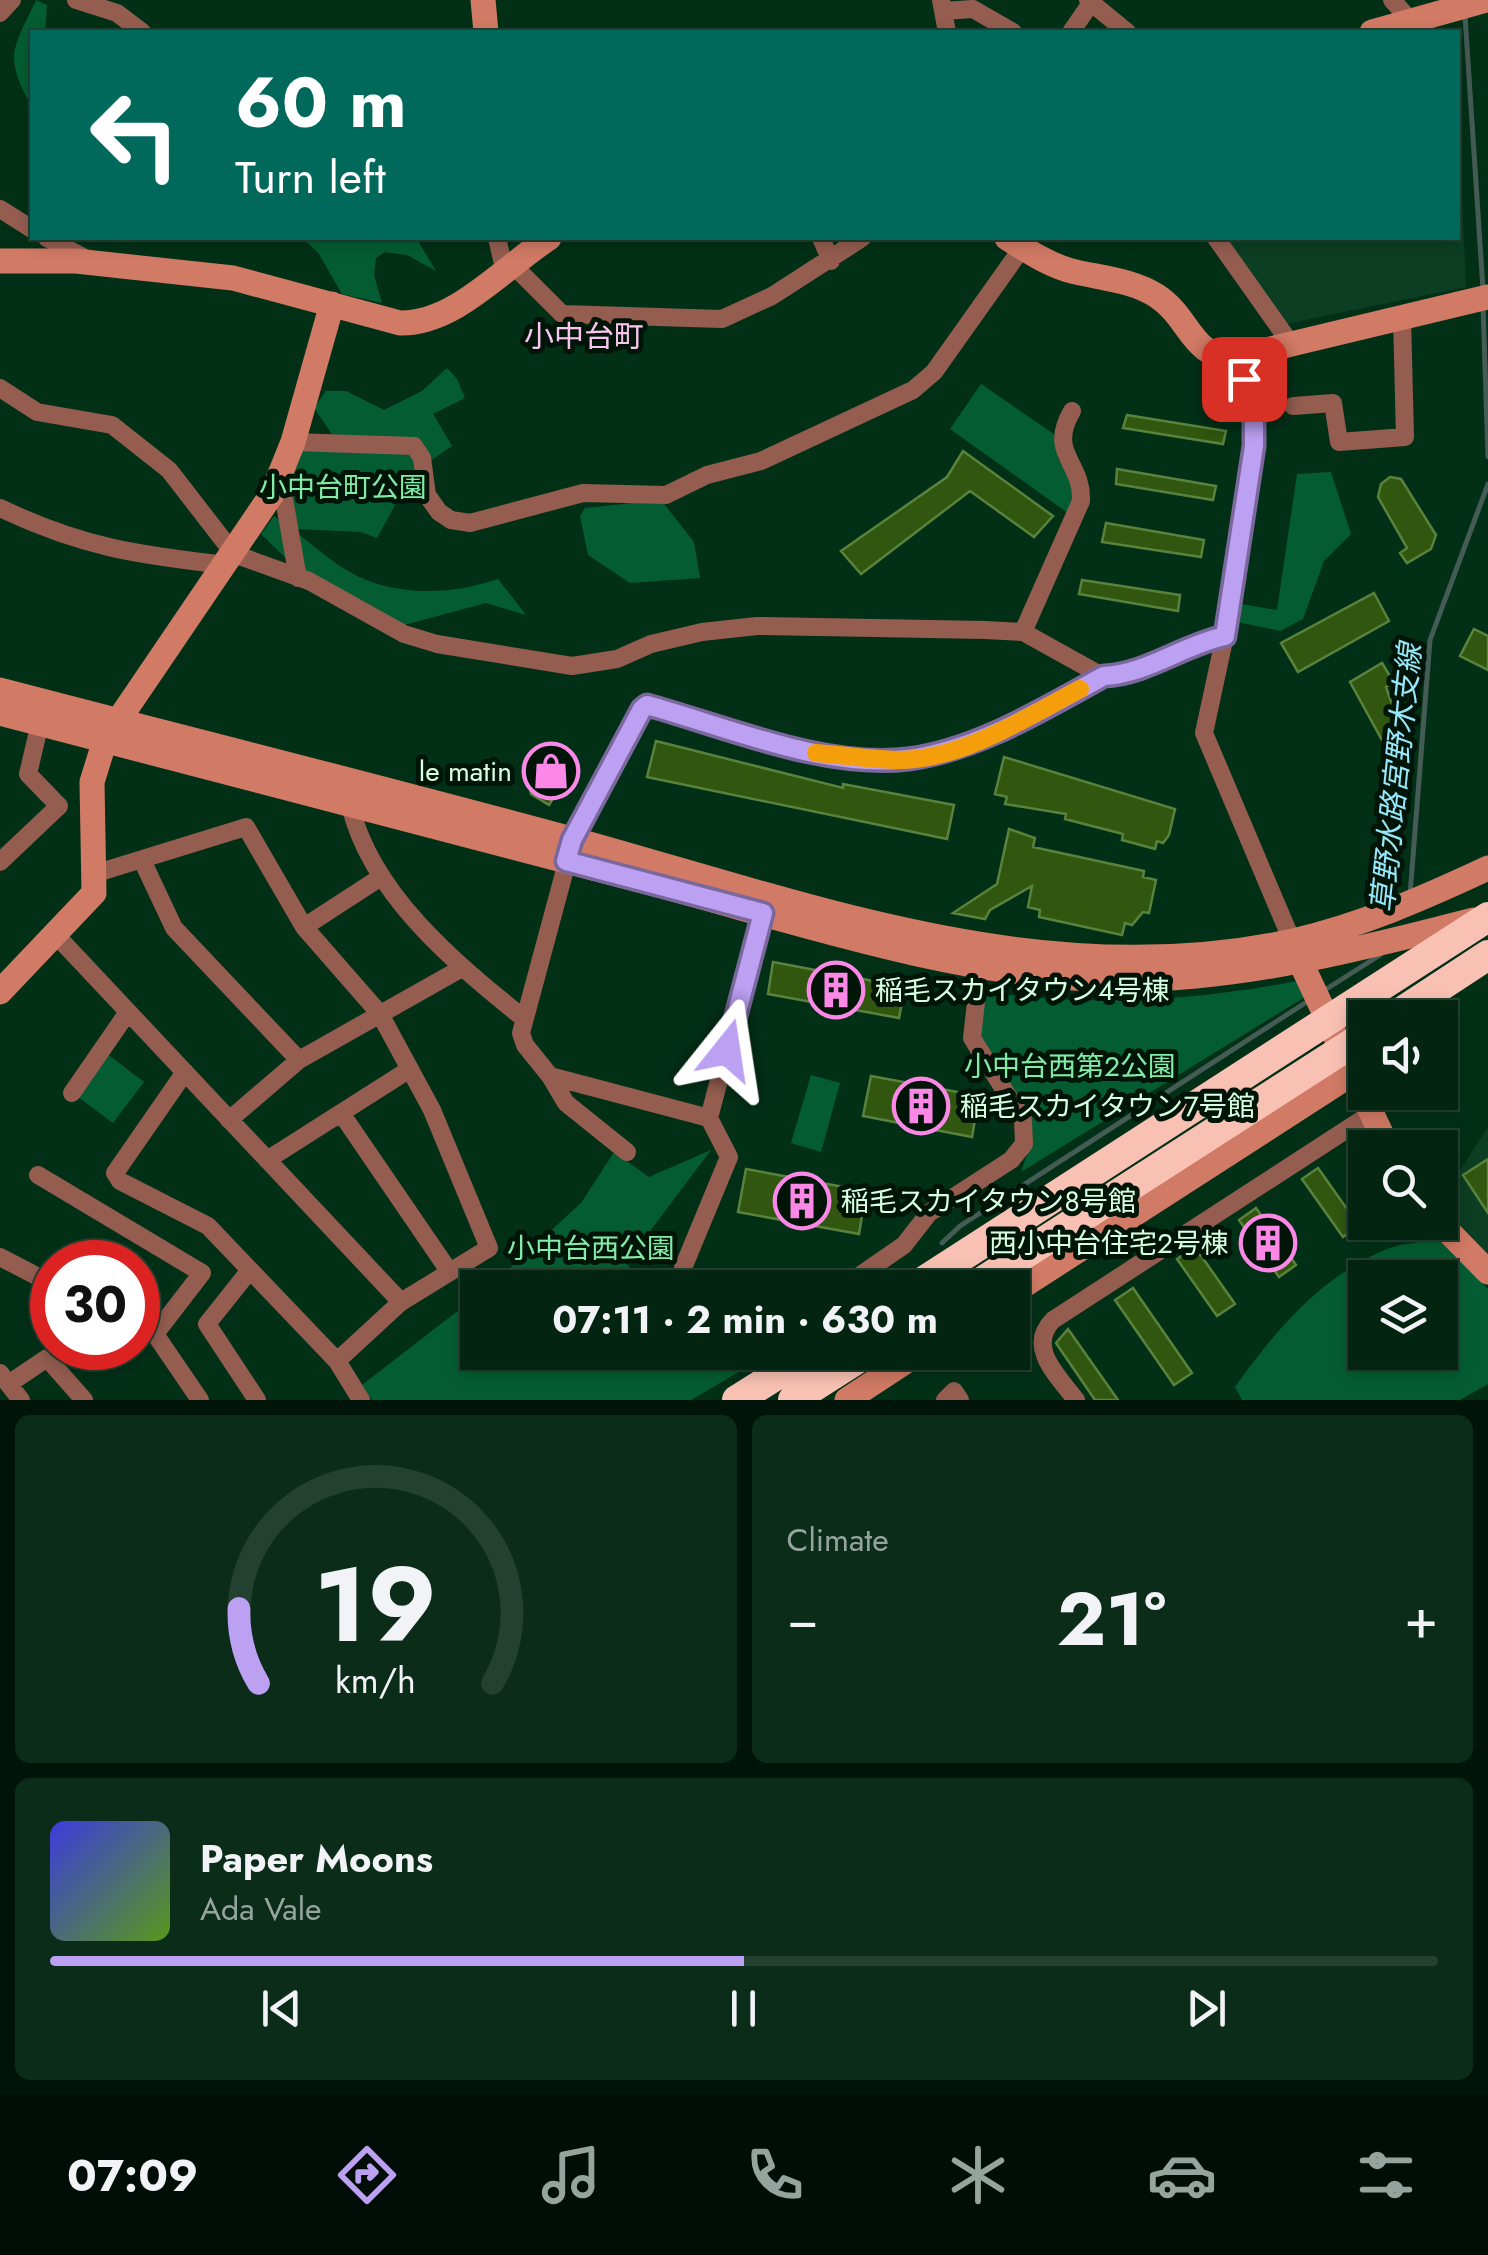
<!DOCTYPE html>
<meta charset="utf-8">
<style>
:root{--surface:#022411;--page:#0c2c1a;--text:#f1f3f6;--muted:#96a49f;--line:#234131;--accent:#bca0f2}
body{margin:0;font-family:Jost,"Noto Sans JP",sans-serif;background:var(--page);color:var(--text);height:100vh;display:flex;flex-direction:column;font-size:38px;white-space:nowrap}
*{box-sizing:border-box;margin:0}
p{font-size:32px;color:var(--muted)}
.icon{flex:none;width:55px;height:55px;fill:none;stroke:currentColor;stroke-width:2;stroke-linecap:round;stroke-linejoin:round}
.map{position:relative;height:1400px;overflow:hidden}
.sheet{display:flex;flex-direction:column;gap:15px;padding:15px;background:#011409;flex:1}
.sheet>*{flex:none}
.guide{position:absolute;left:30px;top:30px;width:1430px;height:210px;border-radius:0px;box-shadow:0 5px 15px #0003,0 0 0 2px var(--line);background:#00695c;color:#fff;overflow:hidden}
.tools{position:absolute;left:1348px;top:1000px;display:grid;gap:20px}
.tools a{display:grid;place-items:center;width:110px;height:110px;border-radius:0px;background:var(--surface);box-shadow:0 5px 15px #0003,0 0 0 2px var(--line);font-size:50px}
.speed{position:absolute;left:30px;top:1240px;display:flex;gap:20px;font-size:50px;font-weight:700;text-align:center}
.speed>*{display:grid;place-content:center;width:130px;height:130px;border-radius:50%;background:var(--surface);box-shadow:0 5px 15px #0003,0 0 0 2px var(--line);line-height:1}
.speed .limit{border:15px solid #d22;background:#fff;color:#111}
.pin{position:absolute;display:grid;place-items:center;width:85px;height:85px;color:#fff;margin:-42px;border-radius:20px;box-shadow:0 5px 15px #0006}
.me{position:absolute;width:110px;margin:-55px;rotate:15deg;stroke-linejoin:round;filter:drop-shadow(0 0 8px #0008)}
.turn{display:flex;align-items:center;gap:35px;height:210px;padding:0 40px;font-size:45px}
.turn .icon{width:130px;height:130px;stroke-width:2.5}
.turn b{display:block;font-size:70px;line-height:85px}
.big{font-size:75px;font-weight:700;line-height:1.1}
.sheet .tile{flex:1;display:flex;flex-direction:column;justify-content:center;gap:15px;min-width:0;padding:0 35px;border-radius:15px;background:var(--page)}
.sheet .dial{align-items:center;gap:0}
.dial svg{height:260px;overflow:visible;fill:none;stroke:var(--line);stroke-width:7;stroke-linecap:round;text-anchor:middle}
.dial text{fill:var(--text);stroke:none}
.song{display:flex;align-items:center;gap:30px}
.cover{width:120px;height:120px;border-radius:15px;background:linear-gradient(135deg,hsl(240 70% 55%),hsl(90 70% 35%))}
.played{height:10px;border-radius:5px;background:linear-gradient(90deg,var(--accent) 50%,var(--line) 50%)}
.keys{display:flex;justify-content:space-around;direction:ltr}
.heat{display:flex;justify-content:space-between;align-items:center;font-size:55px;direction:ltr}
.sheet .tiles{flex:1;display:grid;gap:15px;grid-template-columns:1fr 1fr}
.tile:last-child{grid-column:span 2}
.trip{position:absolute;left:460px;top:1270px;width:570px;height:100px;border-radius:0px;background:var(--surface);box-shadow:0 5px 15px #0003,0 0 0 2px var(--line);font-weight:700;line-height:100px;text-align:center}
.menu{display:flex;height:160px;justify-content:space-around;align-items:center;background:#010e07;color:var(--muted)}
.menu .icon{width:70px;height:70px}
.menu .selected{color:var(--accent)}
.menu b{font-size:45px;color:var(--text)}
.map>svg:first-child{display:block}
.built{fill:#0b3e23}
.green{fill:#045d32;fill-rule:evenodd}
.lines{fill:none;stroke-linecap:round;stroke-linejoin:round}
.stream{stroke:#455b55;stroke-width:5}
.building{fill:#30560f;stroke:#59833d;stroke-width:2.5}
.street{stroke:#945d50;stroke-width:18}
.secondary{stroke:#d17a65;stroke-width:25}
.highway{stroke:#f8c1b3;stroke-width:30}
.highway-bridge{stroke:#f8c1b3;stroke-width:30}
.route-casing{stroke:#7a689d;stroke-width:25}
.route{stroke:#bca0f2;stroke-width:18}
.slow{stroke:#f59e0b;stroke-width:18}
.labels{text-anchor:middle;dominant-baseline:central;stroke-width:10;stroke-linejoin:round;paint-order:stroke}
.park-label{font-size:28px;fill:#82eba7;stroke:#001507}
.poi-label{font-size:28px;fill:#d7ffe3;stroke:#001507;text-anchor:start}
.neighbourhood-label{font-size:30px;fill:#fac5ee;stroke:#001507}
.water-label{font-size:30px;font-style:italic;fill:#97e7fa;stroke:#001507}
</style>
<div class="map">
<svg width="1488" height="1400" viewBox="0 0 1488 1400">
<rect width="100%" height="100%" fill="#023017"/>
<path class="built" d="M1458,99L1466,287L1286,324L1224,238H1458Z
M1488,1127V1259L1441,1209L1440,1201Z"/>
<path class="green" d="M36,0L47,5L45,32H32V107C3,56 13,49 36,0Z
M303,238H423L418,241L436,271L407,255L385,252L376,258L374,275L382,303L342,294L319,254Z
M447,368L457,379L465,398L433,414L452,446L420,468V494H401L377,538L361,532L296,529L288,488L300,446L334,437L314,408L326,391H346L384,410L422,391Z
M981,384L1058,437V458L1076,494L1068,513L950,429Z
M1331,472L1351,534L1324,561L1303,619L1280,631L1233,621L1236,603L1277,610L1297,474Z
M661,500L694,542L700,578L630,583L588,555L580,516L585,508Z
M274,516C296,531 316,549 337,564C383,597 446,597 498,579L526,615L486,603L404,625L301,573L261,534Z
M1297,981L1305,997L1021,1172L1031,1143L978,1034L985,992C1090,1007 1193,1001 1297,981Z
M106,1053L144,1082L113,1123L74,1094Z
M811,1075L840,1083L821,1152L791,1143Z
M711,1150L626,1263L646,1285L674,1268L686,1287L488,1288L581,1203L614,1152L649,1177Z
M1440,1239L1488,1289V1384L1460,1400H1242L1235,1387C1274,1332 1322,1275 1387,1249C1403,1243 1423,1242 1440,1239ZM1365,1278H1440V1352H1365Z
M477,1296L478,1352H734L761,1359L691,1400H372L362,1385Z"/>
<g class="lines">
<path class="stream" d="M1465,16L1483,289
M1483,305L1488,457
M1410,895L1430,640L1488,484
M1328,988L1380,955
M942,1243L960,1226L1305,1003"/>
</g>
<path class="building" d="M1127,415L1226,431L1223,444L1123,428Z
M963,451L1053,516L1034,537L970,491L861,574L841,551L947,477Z
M1117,469L1216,486L1213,500L1116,484Z
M1390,477L1401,479L1436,535L1431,549L1407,563L1400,553L1407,548L1378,497L1381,484Z
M1106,523L1204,540L1201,557L1102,542Z
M1082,580L1180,595L1178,611L1079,594Z
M1374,593L1389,621L1298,672L1281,643Z
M1474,629L1488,636V670L1460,656Z
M1382,663L1394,683L1386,687L1401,729L1382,740L1350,682Z
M656,741L843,788V784L954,805L947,839L647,777Z
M546,749L573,766L549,805L531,794L529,777Z
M1004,757L1175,809L1169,835L1163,843L1157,841L1155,849L1122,840L1123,834L1065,819L1066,814L1005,804L1007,797L995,794Z
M1009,829L1035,838L1033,847L1144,871L1143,877L1156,880L1149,913L1143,912L1132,925L1125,923L1122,935L1039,917L1040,910L1028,907L1032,886L990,910L985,919L953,913L997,884Z
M773,962L905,987L899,1018L768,994Z
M871,1076L979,1096L972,1137L863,1116Z
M1488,1159V1213L1463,1175Z
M1318,1168L1359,1226L1343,1237L1302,1179Z
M746,1169L866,1191L859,1234L738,1212Z
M1256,1208L1296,1265L1279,1277L1239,1220Z
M1195,1247L1235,1304L1217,1316L1177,1259Z
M1133,1288L1192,1373L1174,1385L1115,1300Z
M1068,1329L1118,1400H1095L1056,1343Z"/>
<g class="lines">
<path class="street" d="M76,0L117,13L142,32
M941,0L947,32
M1088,0L1127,32
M1392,0L1411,21
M943,11L973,9L1013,32
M0,13L12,0
M1071,32L1091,3
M0,209L32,229
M47,238L85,258
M497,238L504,268
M821,238L831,261
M1216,238L1291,344
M511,263L562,314L722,319L772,296L862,238
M1237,357L1250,400L1255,446L1226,631L1204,733L1292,941
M0,388L37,412L112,425L169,470L234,554L309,581L404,634L437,644L572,666L617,659L651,644L702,632L757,626L986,630L1023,632L1104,677
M1293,406L1333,403L1339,442L1405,437L1402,317
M293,442L414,446L422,458L427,495L439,512L451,520L470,523L583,493L666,495L707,475L761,461L913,390L934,372L1022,248
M280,476L298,578
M0,508C82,547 137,555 226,565
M1023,632L1081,501C1083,462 1047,454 1072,411
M350,805C371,894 454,962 522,1017
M142,860L174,928L299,1060
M0,862L59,806L28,774L40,723
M97,873L246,827L304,927L380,1014L432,1110L489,1248L401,1302L337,1361L361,1400
M304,927L381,877
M54,933L401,1302
M185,1072L115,1173L120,1181L208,1226L337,1361
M550,1076L566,1103L627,1152
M72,1093L128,1012
M341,1113L449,1271
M709,1118L550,1076L525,1045L521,1033L573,840L641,709L647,705C727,727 824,769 908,759C978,751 1043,709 1104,677C1147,674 1183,645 1225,636
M229,1120L299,1060L462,968
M267,1160L410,1069
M38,1175L202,1273L155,1334
M0,1257L52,1284
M250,1270L207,1324L257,1400
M696,1288L683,1268L729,1157L709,1118L763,913
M842,1288L904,1245L929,1213L1011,1160L1024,1144L1023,1120L972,1038L980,966
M138,1325L155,1334L200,1400
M0,1373L21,1400
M10,1383L47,1358L84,1400
M945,1400L954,1391L960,1400
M1076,1400C1058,1376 1026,1347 1053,1320L1372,1113"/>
<path class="secondary" d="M483,0L486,32
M1372,32L1486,0
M1007,238C1026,250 1046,263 1068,270C1097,278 1131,279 1157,296C1192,319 1190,359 1237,357L1488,297
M0,261H76L233,278L400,323C455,324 503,268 549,238
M0,690C192,740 384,788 575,840C811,905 1045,995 1293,941C1360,926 1426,897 1488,868
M0,713C218,770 436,827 654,884C797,922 944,972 1092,979C1220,985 1350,952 1473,920
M1293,946L1388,1148
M0,992L94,893L92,782L105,740L272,494L293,442L332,304
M1439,1222L1488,1272
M1012,1293L1353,1073
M847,1400L920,1352"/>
<path class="highway" d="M1392,1018L1488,955
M737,1400L813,1352
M793,1400L868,1352"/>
<path class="highway-bridge" d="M913,1288L1488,917
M972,1288L1365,1035"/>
</g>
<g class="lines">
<g class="route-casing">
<path id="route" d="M727,1050L763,913L566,861L572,840L642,709L647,705C727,727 824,769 908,759C978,750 1043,709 1104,676C1147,674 1183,645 1225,636L1254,446V422L1244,379"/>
</g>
<use href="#route" class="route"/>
<path class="slow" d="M816,753C844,755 873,760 901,760C963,759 1027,717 1080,689"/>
</g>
<defs>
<g id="shop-ring" transform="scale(2.875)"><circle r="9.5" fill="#001507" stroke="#fb87e6" stroke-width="1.5"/><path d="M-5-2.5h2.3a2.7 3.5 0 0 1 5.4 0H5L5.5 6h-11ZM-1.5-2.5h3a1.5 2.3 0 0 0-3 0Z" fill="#fb87e6"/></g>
<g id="building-ring" transform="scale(2.875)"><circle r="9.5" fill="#001507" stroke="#fb87e6" stroke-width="1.5"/><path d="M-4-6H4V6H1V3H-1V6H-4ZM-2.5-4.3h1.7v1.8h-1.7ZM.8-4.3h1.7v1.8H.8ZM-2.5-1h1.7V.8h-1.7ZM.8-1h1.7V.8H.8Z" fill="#fb87e6"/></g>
</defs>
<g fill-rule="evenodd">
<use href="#shop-ring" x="551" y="771"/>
<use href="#building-ring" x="836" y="990"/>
<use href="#building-ring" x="921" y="1106"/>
<use href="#building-ring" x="802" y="1201"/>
<use href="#building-ring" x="1268" y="1243"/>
</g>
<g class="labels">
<g class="park-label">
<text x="343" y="487">小中台町公園</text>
<text x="1070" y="1066">小中台西第2公園</text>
<text x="591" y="1248">小中台西公園</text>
</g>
<g class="poi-label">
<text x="512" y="771" text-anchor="end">le matin</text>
<text x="875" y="990">稲毛スカイタウン４号棟</text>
<text x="960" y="1106">稲毛スカイタウン７号館</text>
<text x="841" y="1201">稲毛スカイタウン８号館</text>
<text x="1229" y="1243" text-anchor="end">西小中台住宅2号棟</text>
</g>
<g class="neighbourhood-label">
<text x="584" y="336">小中台町</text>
</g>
<g class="water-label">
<text transform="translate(1396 778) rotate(-84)">草野水路宮野木支線</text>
</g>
</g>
</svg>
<div class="tools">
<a><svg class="icon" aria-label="sound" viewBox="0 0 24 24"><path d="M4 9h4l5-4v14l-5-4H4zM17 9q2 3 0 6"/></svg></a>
<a><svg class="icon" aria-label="search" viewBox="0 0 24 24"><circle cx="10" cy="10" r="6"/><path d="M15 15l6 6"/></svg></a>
<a><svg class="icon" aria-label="layers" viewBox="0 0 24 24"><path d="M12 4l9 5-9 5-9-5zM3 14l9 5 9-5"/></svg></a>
</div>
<div class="speed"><div class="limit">30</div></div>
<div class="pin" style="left:1244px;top:379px;background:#d93025"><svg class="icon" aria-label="arrive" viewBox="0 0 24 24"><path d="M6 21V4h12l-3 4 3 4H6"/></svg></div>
<svg class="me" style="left:727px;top:1050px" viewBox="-20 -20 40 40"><path d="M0-17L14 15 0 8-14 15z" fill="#bca0f2" stroke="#fff" stroke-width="4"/></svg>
<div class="trip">07:11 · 2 min · 630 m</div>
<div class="guide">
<div class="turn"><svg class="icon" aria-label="left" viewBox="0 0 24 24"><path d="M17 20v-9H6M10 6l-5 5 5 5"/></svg><div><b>60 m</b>Turn left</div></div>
</div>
</div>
<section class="sheet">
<div class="tiles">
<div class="tile dial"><svg viewBox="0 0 100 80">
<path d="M14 69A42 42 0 1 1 86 69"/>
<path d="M14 69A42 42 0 0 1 8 46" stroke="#bca0f2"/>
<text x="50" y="56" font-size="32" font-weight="700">19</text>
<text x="50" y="72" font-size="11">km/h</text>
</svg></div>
<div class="tile"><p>Climate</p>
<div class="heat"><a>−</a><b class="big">21°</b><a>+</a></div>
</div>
<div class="tile">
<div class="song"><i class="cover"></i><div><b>Paper Moons</b><p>Ada Vale</p></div></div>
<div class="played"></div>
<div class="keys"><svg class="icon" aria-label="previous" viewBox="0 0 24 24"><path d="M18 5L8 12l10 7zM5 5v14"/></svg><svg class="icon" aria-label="pause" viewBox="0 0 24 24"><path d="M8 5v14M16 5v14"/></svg><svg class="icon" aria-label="next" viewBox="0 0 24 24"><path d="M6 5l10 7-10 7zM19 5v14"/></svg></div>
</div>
</div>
</section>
<nav class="menu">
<b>07:09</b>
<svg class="icon selected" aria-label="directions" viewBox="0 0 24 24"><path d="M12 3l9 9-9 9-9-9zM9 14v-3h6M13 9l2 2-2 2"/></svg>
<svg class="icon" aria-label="music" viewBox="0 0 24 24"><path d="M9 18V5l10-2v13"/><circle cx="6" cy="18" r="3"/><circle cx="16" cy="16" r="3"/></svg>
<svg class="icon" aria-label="phone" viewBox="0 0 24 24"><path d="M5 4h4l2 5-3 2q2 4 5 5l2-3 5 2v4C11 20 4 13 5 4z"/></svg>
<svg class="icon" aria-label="climate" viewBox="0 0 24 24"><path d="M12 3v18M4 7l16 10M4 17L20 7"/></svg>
<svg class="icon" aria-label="car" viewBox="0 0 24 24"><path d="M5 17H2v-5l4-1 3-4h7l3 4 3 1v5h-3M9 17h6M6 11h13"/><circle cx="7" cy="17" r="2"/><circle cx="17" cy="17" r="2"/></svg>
<svg class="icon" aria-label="filters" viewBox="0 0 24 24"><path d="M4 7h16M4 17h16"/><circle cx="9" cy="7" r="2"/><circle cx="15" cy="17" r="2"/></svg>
</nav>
